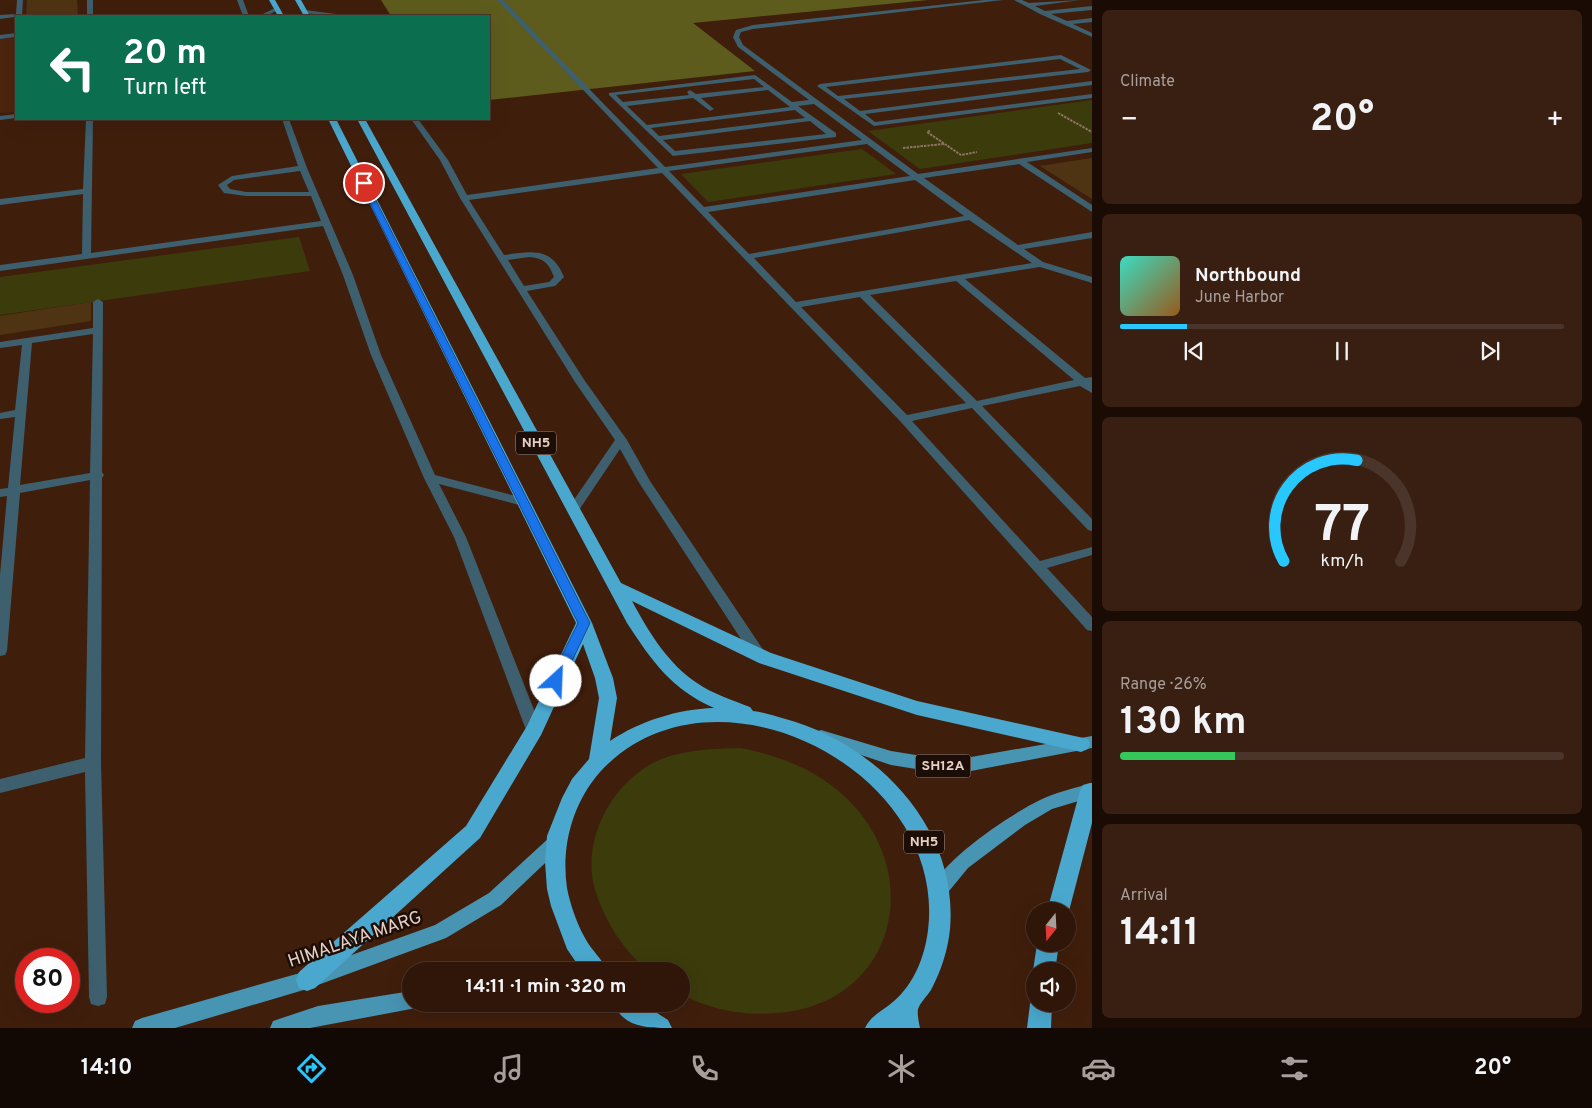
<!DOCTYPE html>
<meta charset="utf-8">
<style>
:root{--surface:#301609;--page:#381f12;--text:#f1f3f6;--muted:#a89f9c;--line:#4b352a;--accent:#28c8ff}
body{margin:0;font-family:Overpass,sans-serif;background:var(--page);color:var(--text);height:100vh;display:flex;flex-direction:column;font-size:19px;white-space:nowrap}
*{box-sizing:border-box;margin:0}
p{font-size:16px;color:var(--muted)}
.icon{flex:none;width:28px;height:28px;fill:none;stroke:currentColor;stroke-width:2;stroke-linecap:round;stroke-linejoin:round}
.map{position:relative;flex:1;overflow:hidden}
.side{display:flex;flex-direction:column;gap:10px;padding:10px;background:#1a0c05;width:500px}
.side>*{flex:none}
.hud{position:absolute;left:15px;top:15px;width:475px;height:105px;border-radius:0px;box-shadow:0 5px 20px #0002,0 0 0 1px var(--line);background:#0b6e4f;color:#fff;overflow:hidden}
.needle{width:32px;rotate:198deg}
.tools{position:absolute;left:1026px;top:902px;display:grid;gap:10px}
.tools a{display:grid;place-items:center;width:50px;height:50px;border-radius:50%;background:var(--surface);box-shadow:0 5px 20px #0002,0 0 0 1px var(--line);font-size:25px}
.speed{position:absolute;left:15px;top:948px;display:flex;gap:10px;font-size:25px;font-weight:700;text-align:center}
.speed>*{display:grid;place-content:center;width:65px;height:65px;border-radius:50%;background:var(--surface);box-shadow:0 5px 20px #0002,0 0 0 1px var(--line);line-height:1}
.speed .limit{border:8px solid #d22;background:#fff;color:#111}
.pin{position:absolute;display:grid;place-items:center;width:42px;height:42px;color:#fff;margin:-21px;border:2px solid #fff;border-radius:50%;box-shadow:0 1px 5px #0007}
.me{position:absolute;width:55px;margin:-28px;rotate:25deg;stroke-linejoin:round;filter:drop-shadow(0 0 4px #0008)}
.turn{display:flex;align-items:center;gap:18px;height:105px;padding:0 25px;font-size:22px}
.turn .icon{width:65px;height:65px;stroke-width:2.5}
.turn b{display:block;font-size:35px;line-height:42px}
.big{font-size:38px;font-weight:700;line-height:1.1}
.side .widget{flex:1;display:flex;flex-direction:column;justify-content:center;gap:8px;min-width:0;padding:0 18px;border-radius:8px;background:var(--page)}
.side .dial{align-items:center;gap:0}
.dial svg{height:130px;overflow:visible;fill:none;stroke:var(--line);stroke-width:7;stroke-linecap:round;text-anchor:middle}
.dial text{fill:var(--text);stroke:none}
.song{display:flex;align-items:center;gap:15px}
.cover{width:60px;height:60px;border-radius:8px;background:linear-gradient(135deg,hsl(170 70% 55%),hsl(30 70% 35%))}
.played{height:5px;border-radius:2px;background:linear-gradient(90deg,var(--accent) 15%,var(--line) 15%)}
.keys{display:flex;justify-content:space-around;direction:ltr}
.heat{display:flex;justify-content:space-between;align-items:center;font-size:28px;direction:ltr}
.charge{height:8px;border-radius:4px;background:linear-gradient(90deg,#34c759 26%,var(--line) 0)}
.trip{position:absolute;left:402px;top:962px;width:288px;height:50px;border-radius:25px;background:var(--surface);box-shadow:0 5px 20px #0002,0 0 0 1px var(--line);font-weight:700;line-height:50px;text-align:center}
.tabs{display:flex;height:80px;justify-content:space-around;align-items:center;background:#130904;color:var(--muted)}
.tabs .icon{width:35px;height:35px}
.tabs .active{color:var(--accent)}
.tabs b{font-size:22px;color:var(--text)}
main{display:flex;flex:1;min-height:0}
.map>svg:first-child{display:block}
.built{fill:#4d250e}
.green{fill:#3c3b0c}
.forest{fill:#5e5c1d}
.building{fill:#4f3414}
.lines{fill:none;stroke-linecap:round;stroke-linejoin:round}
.path{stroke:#907365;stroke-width:2;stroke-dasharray:2.5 1;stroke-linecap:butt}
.minor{fill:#3d5f6e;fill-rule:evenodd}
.major{fill:#4894b3;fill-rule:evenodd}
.highway{fill:#4aa8ce;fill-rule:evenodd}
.route{fill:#1a73e8;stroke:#114b97}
.labels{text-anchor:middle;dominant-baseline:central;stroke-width:5;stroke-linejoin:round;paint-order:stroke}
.shield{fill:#1c0d06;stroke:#a9958b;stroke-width:1}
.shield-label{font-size:14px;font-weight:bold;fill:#e6cfc4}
.near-street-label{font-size:18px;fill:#e6cfc4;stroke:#1c0d06}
</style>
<main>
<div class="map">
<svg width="1092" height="1028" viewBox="0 0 1092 1028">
<rect width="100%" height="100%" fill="#401e0c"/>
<path class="built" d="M16,38V112L0,113V39Z"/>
<path class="green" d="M1092,100V143L920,169L868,131Z
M862,149L896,174L708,202L681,174Z
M299,237L310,271L0,315V277Z
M741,748C779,756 813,768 843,795C928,872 896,1005 776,1013C743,1016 711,1010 681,994V971H647C623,949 606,923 596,893C579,842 612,781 659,760C686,749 713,749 741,748Z"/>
<path class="forest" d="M381,0H928L693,23L755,71L489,100V16H391Z"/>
<path class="building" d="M27,0H77L78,16H26Z
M1092,158V199L1040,166Z
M91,302V321L0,335V316Z"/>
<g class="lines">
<path class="path" d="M1058,113L1092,132
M930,131L927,132L961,155L977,152
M903,148L944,144"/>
<path class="minor" d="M17,0H23L22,16L0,19V15L16,14Z
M87,0H93V16H87Z
M237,0H243L249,16H243Z
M497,0H503L665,167L862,140L814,104L798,106L836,133V137L673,156L609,95V93L755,75L792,102L809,100L738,47L733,37L736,30L753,25L984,0H1003L753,29L741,32L739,37L743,45L918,174L1092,148V152L1027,162L1092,205V212L1019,164L924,178L1018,245L1092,232V238L1024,249L1043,262L1092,277V283L1040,267L965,279L1085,378L1092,377V393L1080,386L982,406L1092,519V531L1088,530L972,408L912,421L1040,561L1092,547V555L1047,568L1092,617V631L1087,630L900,421L662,173L469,200L504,255C532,251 552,247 564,277L555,286L527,291L585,381L627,440L650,481L764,651L766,655L764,659L759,660L754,659L638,481L620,449L577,513H569L567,510L569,507L615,440L575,382L460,198L440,160L411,119H418L448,160L467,195L658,168ZM754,79L764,87L696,94L690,90L687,92L689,95L623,102L616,95ZM768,90L790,107L647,125L627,106L693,98L710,111L714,109L701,98ZM795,110L805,118L659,136L651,128ZM810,121L826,134L675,151L663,140ZM867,144L910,176L704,207L669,171ZM915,180L964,216L749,254L708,212ZM969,220L1032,263L796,302L754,258ZM529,257C543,258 549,263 554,277L549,282L524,286L508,260ZM956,281L1074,380L977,401L870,295ZM860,297L966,403L907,415L801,307Z
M1014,0H1022L1029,3L1080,0L1035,6L1045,11L1092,6V10L1051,14L1067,21L1092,18V22L1073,24L1092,33V37L1040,14Z
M275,8L280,9L266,16H259Z
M305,10L336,14L339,16L303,13Z
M16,33V37L0,39V35Z
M1061,55L1091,70L1088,72L844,99L860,111L1092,81V85L865,114L875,122L1092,94V98L874,126L817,86L820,84ZM1060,59L1080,69L838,96L826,87Z
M16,114V118L0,120V116Z
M86,119H93L91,253L321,221L311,196H246L224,193L218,185L232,176L298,166L282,119H289L307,168L353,275L381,355L435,475L527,499L529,502L523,506L439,484L466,537L542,730L539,734L534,736L529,734L526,730L454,537L424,478L371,355L343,275L323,226L0,271V265L82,254L83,194L0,205V199L83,189ZM300,171L309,192H246L230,189L227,185L234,180Z
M98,299L103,302L102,472L104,475L102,478L101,763L107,997L105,1004L98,1006L91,1004L89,997L85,772L0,793V779L85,758L90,480L20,493L7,651L5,655L0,656V575L7,496L0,497V489L8,488L15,417L0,419V413L15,410L22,345L0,348V342L93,328V302ZM93,334L90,473L20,485L32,343Z"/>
<path class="major" d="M821,730L891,751L941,759L971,757L1092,736V748L971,771L941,773L891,765L816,740L813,736L816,732Z
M1092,783V797L1052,809L1025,825L968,868L945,896L939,898L933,896L930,890C944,859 1009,815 1040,800C1056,792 1075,788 1092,783Z
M556,835L562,837L564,842L562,847L501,905L446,938L307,989L175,1028H132L135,1021L142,1018L307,971L435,925L489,893L550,837Z
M411,991V1004H419L418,1007L411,1009L310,1028H270L273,1021L318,1006Z"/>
<path class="highway" d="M269,0H275L284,16H278Z
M295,0H301L310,16H304Z
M328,119H336L592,623L613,678L617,698L610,741C640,721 678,709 714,708C671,689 652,661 627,623L357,119H365L621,583L771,653L917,701L1088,739L1090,744L1088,749L1081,752L917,715L759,663L632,601C648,631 668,664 697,683C713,694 732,700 750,707L753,711C762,712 772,715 782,718C875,742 959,827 950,929C948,950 941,971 931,990C927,996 920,1003 918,1009C917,1014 919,1023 920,1028H865C871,1015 884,1010 894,1001C914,984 925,956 928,930C948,770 712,650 600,772C572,804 561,847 567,888C570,904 577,924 585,938C591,950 602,958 607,971H582L567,949L551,906L547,889L545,862L547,836L562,798L572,779L589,759L599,698L595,678L583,644L541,735L480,838L315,988L307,991L299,988L296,980L299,972L466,826L527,726L576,623Z
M1090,783H1092V823L1069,911L1068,914V911H1047L1080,791L1083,785Z
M1037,944H1059L1055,971H1035V976L1033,971Z
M1035,995V1004H1052L1051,1028H1027L1030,1004Z
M614,1004H643L668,1020L672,1028C648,1028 624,1028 614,1004Z"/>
</g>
<path class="route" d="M361,182L367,183L590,623L561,684L556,686L551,684L549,681L578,623L360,183Z"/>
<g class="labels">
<g class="shield">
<rect x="516" y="431.5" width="40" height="23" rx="4"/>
<rect x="915.5" y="754.5" width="55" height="23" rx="4"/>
<rect x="904" y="830.5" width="40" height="23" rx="4"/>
</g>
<g class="shield-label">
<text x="536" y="443">NH5</text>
<text x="943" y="766">SH12A</text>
<text x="924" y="842">NH5</text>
</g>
<g class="near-street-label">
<text transform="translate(355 940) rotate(-19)">HIMALAYA MARG</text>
</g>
</g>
</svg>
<div class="tools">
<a><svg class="needle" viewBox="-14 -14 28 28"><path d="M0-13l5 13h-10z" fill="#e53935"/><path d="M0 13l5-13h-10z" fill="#a89f9c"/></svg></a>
<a><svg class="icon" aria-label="sound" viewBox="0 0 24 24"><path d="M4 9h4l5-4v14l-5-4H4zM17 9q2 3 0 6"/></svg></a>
</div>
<div class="speed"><div class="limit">80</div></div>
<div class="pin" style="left:364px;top:183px;background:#d93025"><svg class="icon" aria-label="arrive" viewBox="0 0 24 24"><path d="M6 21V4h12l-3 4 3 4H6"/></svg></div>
<svg class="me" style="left:556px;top:681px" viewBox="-20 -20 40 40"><circle r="19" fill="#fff"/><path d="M0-13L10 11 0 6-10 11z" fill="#1a73e8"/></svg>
<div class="trip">14:11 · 1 min · 320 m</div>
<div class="hud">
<div class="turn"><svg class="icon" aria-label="left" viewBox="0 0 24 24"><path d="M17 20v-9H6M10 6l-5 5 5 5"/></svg><div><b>20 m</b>Turn left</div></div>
</div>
</div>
<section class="side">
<div class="widget"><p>Climate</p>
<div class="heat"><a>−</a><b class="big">20°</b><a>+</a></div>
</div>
<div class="widget">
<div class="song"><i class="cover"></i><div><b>Northbound</b><p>June Harbor</p></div></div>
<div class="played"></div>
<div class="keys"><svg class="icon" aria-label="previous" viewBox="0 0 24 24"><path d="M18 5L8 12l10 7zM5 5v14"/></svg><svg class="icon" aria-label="pause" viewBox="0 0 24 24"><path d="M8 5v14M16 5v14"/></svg><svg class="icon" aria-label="next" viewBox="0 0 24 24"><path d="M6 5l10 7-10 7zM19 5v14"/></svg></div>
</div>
<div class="widget dial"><svg viewBox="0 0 100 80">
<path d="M14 69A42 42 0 1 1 86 69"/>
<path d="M14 69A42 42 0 0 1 59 7" stroke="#28c8ff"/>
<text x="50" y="56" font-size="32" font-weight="700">77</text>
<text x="50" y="72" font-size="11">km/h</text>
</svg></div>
<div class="widget"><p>Range · 26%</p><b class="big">130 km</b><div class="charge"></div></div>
<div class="widget"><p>Arrival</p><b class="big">14:11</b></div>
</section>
</main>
<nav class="tabs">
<b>14:10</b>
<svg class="icon active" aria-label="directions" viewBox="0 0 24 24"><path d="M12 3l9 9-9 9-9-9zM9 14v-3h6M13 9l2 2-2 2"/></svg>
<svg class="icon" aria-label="music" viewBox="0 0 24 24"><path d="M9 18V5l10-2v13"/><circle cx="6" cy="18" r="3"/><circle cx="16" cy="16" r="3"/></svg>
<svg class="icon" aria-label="phone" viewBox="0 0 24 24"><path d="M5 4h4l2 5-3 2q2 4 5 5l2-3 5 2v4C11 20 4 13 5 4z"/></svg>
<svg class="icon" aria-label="climate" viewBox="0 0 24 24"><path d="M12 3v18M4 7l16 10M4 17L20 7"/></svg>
<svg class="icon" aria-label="car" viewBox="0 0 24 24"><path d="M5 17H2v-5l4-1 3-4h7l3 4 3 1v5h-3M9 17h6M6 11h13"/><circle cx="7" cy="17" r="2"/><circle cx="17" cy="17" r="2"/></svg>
<svg class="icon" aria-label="filters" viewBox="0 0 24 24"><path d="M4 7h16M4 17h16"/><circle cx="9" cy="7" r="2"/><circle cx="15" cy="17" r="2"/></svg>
<b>20°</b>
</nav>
